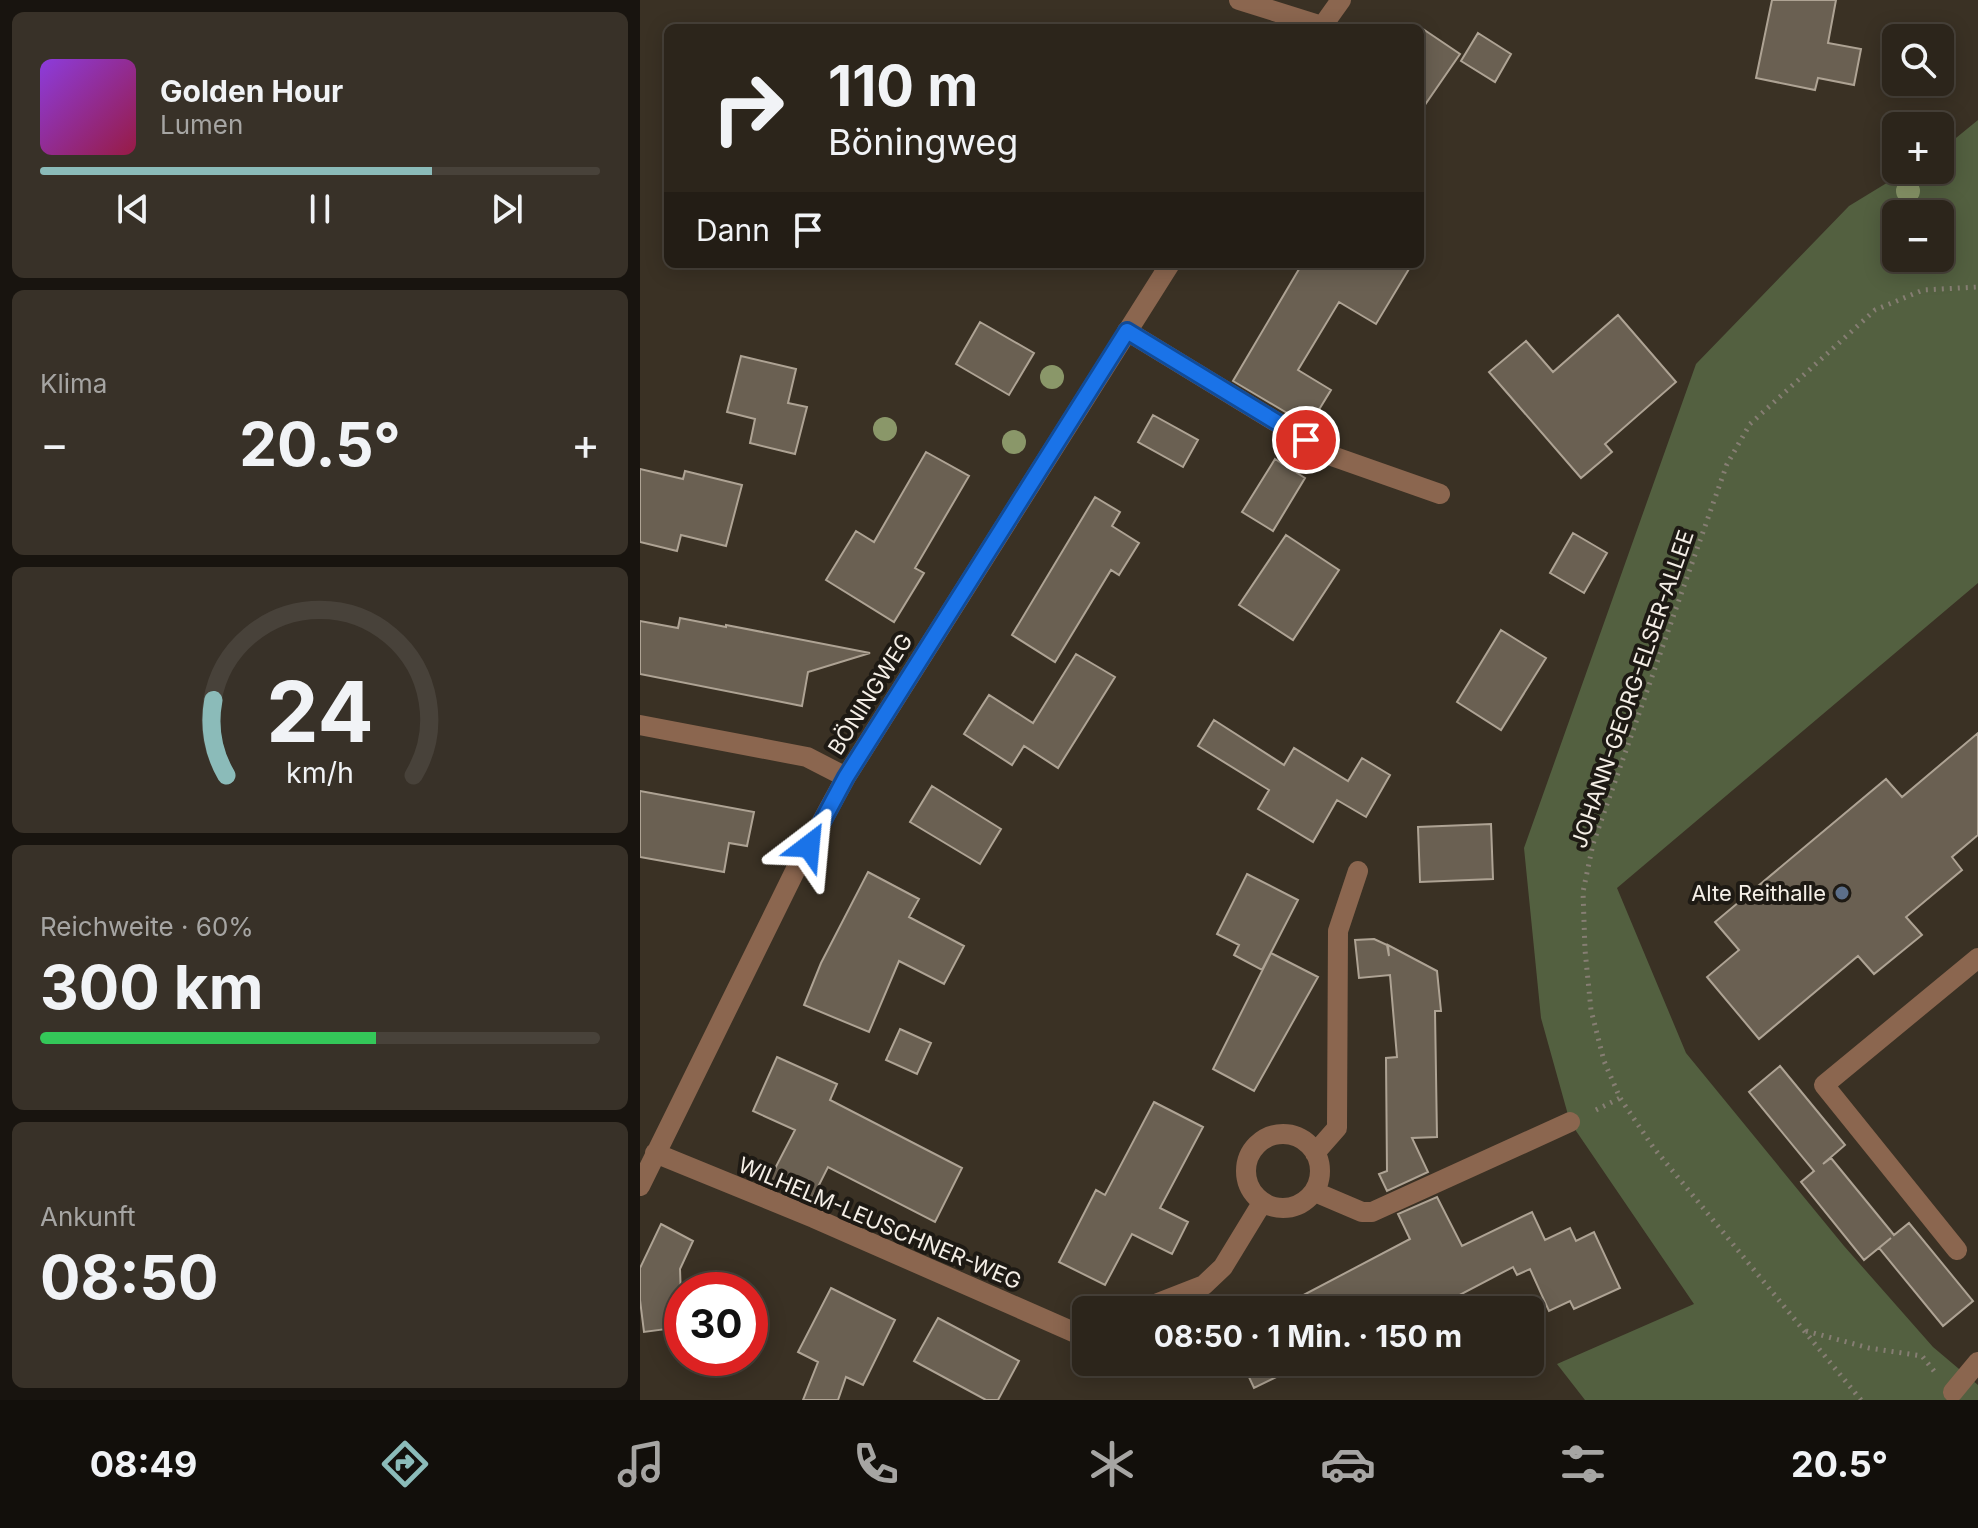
<!DOCTYPE html>
<html lang="de">
<meta charset="utf-8">
<style>
:root{--surface:#2c251b;--page:#383128;--text:#f1f3f6;--muted:#a6a5a3;--line:#48423a;--accent:#8bbbb9}
body{margin:0;font-family:Inter,sans-serif;background:var(--page);color:var(--text);height:100vh;display:flex;flex-direction:column;font-size:30px;white-space:nowrap}
*{box-sizing:border-box;margin:0}
p{font-size:26px;color:var(--muted)}
.icon{flex:none;width:44px;height:44px;fill:none;stroke:currentColor;stroke-width:2;stroke-linecap:round;stroke-linejoin:round}
.map{position:relative;flex:1;overflow:hidden}
.details{display:flex;flex-direction:column;gap:12px;padding:12px;background:#18140f;width:640px}
.details>*{flex:none}
.hud{position:absolute;left:24px;top:24px;width:760px;height:244px;border-radius:12px;box-shadow:0 4px 20px #0003,0 0 0 2px var(--line);background:#2c251b;color:var(--text);overflow:hidden}
.controls{position:absolute;left:1242px;top:24px;display:grid;gap:16px}
.controls a{display:grid;place-items:center;width:72px;height:72px;border-radius:12px;background:var(--surface);box-shadow:0 4px 20px #0003,0 0 0 2px var(--line);font-size:40px}
.speed{position:absolute;left:24px;top:1272px;display:flex;gap:16px;font-size:40px;font-weight:700;text-align:center}
.speed>*{display:grid;place-content:center;width:104px;height:104px;border-radius:50%;background:var(--surface);box-shadow:0 4px 20px #0003,0 0 0 2px var(--line);line-height:1}
.speed .limit{border:12px solid #d22;background:#fff;color:#111}
.pin{position:absolute;display:grid;place-items:center;width:68px;height:68px;color:#fff;margin:-34px;border:4px solid #fff;border-radius:50%;box-shadow:0 2px 8px #0007}
.me{position:absolute;width:88px;margin:-44px;rotate:29deg;stroke-linejoin:round;filter:drop-shadow(0 0 6px #0008)}
.turn{display:flex;align-items:center;gap:28px;height:168px;padding:0 32px;font-size:36px}
.turn .icon{width:104px;height:104px;stroke-width:2.5}
.turn b{display:block;font-size:56px;line-height:68px}
.then{display:flex;align-items:center;height:76px;padding:0 32px;background:#0003;gap:16px;font-size:30px}
.big{font-size:60px;font-weight:700;line-height:1.1}
.details .tile{flex:1;display:flex;flex-direction:column;justify-content:center;gap:12px;min-width:0;padding:0 28px;border-radius:12px;background:var(--page)}
.details .dial{align-items:center;gap:0}
.dial svg{height:208px;overflow:visible;fill:none;stroke:var(--line);stroke-width:7;stroke-linecap:round;text-anchor:middle}
.dial text{fill:var(--text);stroke:none}
.song{display:flex;align-items:center;gap:24px}
.cover{width:96px;height:96px;border-radius:12px;background:linear-gradient(135deg,hsl(270 70% 55%),hsl(340 70% 35%))}
.played{height:8px;border-radius:4px;background:linear-gradient(90deg,var(--accent) 70%,var(--line) 70%)}
.keys{display:flex;justify-content:space-around;direction:ltr}
.heat{display:flex;justify-content:space-between;align-items:center;font-size:44px;direction:ltr}
.charge{height:12px;border-radius:6px;background:linear-gradient(90deg,#34c759 60%,var(--line) 0)}
.trip{position:absolute;left:432px;top:1296px;width:472px;height:80px;border-radius:12px;background:var(--surface);box-shadow:0 4px 20px #0003,0 0 0 2px var(--line);font-weight:700;line-height:80px;text-align:center}
.dock{display:flex;height:128px;justify-content:space-around;align-items:center;background:#120f0b;color:var(--muted)}
.dock .icon{width:56px;height:56px}
.dock .current{color:var(--accent)}
.dock b{font-size:36px;color:var(--text)}
main{display:flex;flex:1;min-height:0}
.map>svg:first-child{display:block}
.green{fill:#536040;fill-rule:evenodd}
.building{fill:#6a6052;stroke:#aea394;stroke-width:2}
.lines{fill:none;stroke-linecap:round;stroke-linejoin:round}
.path{stroke:#867e73;stroke-width:5;stroke-dasharray:2 6;stroke-linecap:butt}
.minor{stroke:#8b664f;stroke-width:20}
.tree{fill:#8a9769}
.route-casing{stroke:#114b97;stroke-width:20}
.route{stroke:#1a73e8;stroke-width:14}
.service-dot{fill:#5c6f8a;stroke:#1e1a14;stroke-width:3}
.labels{text-anchor:middle;dominant-baseline:central;stroke-width:8;stroke-linejoin:round;paint-order:stroke}
.street-label{font-size:22px;fill:#f5efe7;stroke:#1e1a14}
.poi-label{font-size:22px;fill:#f5efe7;stroke:#1e1a14;text-anchor:end}
</style>
<main>
<section class="details">
<div class="tile">
<div class="song"><i class="cover"></i><div><b>Golden Hour</b><p>Lumen</p></div></div>
<div class="played"></div>
<div class="keys"><svg class="icon" aria-label="previous" viewBox="0 0 24 24"><path d="M18 5L8 12l10 7zM5 5v14"/></svg><svg class="icon" aria-label="pause" viewBox="0 0 24 24"><path d="M8 5v14M16 5v14"/></svg><svg class="icon" aria-label="next" viewBox="0 0 24 24"><path d="M6 5l10 7-10 7zM19 5v14"/></svg></div>
</div>
<div class="tile"><p>Klima</p>
<div class="heat"><a>−</a><b class="big">20.5°</b><a>+</a></div>
</div>
<div class="tile dial"><svg viewBox="0 0 100 80">
<path d="M14 69A42 42 0 1 1 86 69"/>
<path d="M14 69A42 42 0 0 1 9 40" stroke="#8bbbb9"/>
<text x="50" y="56" font-size="32" font-weight="700">24</text>
<text x="50" y="72" font-size="11">km/h</text>
</svg></div>
<div class="tile"><p>Reichweite · 60%</p><b class="big">300 km</b><div class="charge"></div></div>
<div class="tile"><p>Ankunft</p><b class="big">08:50</b></div>
</section>
<div class="map">
<svg width="1338" height="1400" viewBox="0 0 1338 1400">
<rect width="100%" height="100%" fill="#3a3124"/>
<path class="green" d="M1338,120V583L977,888L1046,1053L1204,1246L1293,1347L1338,1385V1400H945L917,1364L1054,1304L930,1122L901,1018L884,848L1056,364L1209,206L1268,170H1300V151ZM1256,214H1300V258H1256Z"/>
<path class="building" d="M1132,0H1196L1188,43L1221,49L1214,85L1178,78L1175,90L1116,78Z
M780,27L820,54L780,112Z
M838,33L871,54L855,82L821,61Z
M662,264H772L736,324L699,302L658,370L691,390L669,426L593,381Z
M978,315L1036,382L965,444L972,452L941,478L849,372L886,341L913,372Z
M340,322L394,353L369,395L316,364Z
M101,356L156,369L148,403L167,407L155,454L110,443L115,419L87,412Z
M513,415L558,440L543,467L498,442Z
M286,452L329,476L275,568L284,573L254,622L186,580L216,531L234,542Z
M635,459L665,478L633,531L602,512Z
M0,469L43,479L45,471L102,485L86,546L41,535L37,551L0,542Z
M455,497L480,512L472,526L499,543L479,575L471,570L415,662L372,635Z
M933,533L967,553L944,593L910,573Z
M646,535L699,570L653,640L599,605Z
M40,618L86,627V625L230,653L168,672L162,706L0,674V621L38,628Z
M861,630L906,658L861,730L817,702Z
M436,654L475,677L418,768L384,746L372,765L324,734L349,695L393,723Z
M574,720L644,765L654,748L708,781L722,758L750,775L726,817L697,800L673,842L618,809L629,790L558,746Z
M1338,733V835L1312,857L1322,870L1266,917L1282,935L1234,974L1218,956L1119,1039L1067,977L1099,950L1075,922L1246,779L1262,797Z
M292,786L361,829L340,864L270,822Z
M0,791L114,812L107,846L89,843L84,872L0,857Z
M851,824L853,879L780,882L778,827Z
M228,872L279,899L269,917L324,946L304,984L259,961L229,1032L164,1005L181,963Z
M607,874L658,900L622,970L594,955L599,945L577,934Z
M734,939L747,945L749,956L748,945L797,971L801,1011H795L797,1137L772,1138L788,1172L747,1191L739,1174L747,1171L746,1058L757,1057L750,975L719,978L715,940Z
M631,953L678,977L614,1091L573,1069Z
M260,1029L291,1043L277,1074L246,1060Z
M137,1057L197,1084L190,1100L322,1168L295,1222L188,1167L171,1201L129,1180L155,1130L113,1111Z
M1140,1066L1205,1145L1183,1164L1191,1158L1254,1235L1269,1223L1333,1301L1303,1326L1239,1248L1251,1238L1224,1260L1161,1182L1174,1171L1109,1092Z
M514,1102L563,1127L520,1208L548,1222L532,1254L492,1234L465,1285L419,1262L456,1190L465,1195Z
M797,1197L822,1246L892,1212L905,1240L930,1228L936,1241L954,1232L980,1288L934,1309L930,1301L909,1311L890,1269L877,1275L873,1267L791,1310H635L770,1239L758,1214Z
M21,1224L53,1241L40,1269L42,1327L4,1332L0,1300V1268Z
M191,1288L255,1320L223,1385L206,1377L198,1400H163L178,1362L158,1352Z
M298,1318L379,1361L358,1400H346L274,1361Z
M602,1362H667L614,1388Z"/>
<g class="lines">
<path class="path" d="M956,1110L980,1098
M1166,1331L1229,1348L1282,1356L1294,1371
M1221,1400L1013,1147L980,1098L964,1061L951,1010L945,950L943,892L953,844L1087,464L1110,424L1235,310L1283,290L1338,287"/>
<path class="minor" d="M599,0L682,26
M681,28L701,0
M487,331L692,456L800,494
M0,725L167,757L206,777
M606 1171a37 37 0 1 1 74 0a37 37 0 1 1-74 0Z
M15,1153L174,1218L438,1334L446,1331
M675,1153L697,1128L698,931L718,871
M0,1186L156,869L206,777L530,264
M675,1192L722,1212H732L930,1122
M1317,1250L1184,1085L1338,958
M500,1310L564,1285L583,1267L622,1203
M1313,1392L1338,1362"/>
</g>
<g class="tree">
<circle cx="1268" cy="191" r="12"/>
<circle cx="412" cy="377" r="12"/>
<circle cx="245" cy="429" r="12"/>
<circle cx="374" cy="442" r="12"/>
</g>
<g class="lines">
<g class="route-casing">
<path id="route" d="M169,846L206,777L487,331L666,440"/>
</g>
<use href="#route" class="route"/>
</g>
<circle class="service-dot" cx="1202" cy="893" r="8"/>
<g class="labels">
<g class="street-label">
<text transform="translate(992 689) rotate(-71)">JOHANN-GEORG-ELSER-ALLEE</text>
<text transform="translate(230 694) rotate(-58)">BÖNINGWEG</text>
<text transform="translate(240 1223) rotate(23)">WILHELM-LEUSCHNER-WEG</text>
</g>
<g class="poi-label">
<text x="1186" y="893">Alte Reithalle</text>
</g>
</g>
</svg>
<div class="controls">
<a><svg class="icon" aria-label="search" viewBox="0 0 24 24"><circle cx="10" cy="10" r="6"/><path d="M15 15l6 6"/></svg></a>
<a>+</a>
<a>−</a>
</div>
<div class="speed"><div class="limit">30</div></div>
<div class="pin" style="left:666px;top:440px;background:#d93025"><svg class="icon" aria-label="arrive" viewBox="0 0 24 24"><path d="M6 21V4h12l-3 4 3 4H6"/></svg></div>
<svg class="me" style="left:169px;top:846px" viewBox="-20 -20 40 40"><path d="M0-17L14 15 0 8-14 15z" fill="#1a73e8" stroke="#fff" stroke-width="4"/></svg>
<div class="trip">08:50 · 1 Min. · 150 m</div>
<div class="hud">
<div class="turn"><svg class="icon" aria-label="right" viewBox="0 0 24 24"><path d="M7 20v-9h11M14 6l5 5-5 5"/></svg><div><b>110 m</b>Böningweg</div></div>
<div class="then">Dann<svg class="icon" aria-label="arrive" viewBox="0 0 24 24"><path d="M6 21V4h12l-3 4 3 4H6"/></svg></div>
</div>
</div>
</main>
<nav class="dock">
<b>08:49</b>
<svg class="icon current" aria-label="directions" viewBox="0 0 24 24"><path d="M12 3l9 9-9 9-9-9zM9 14v-3h6M13 9l2 2-2 2"/></svg>
<svg class="icon" aria-label="music" viewBox="0 0 24 24"><path d="M9 18V5l10-2v13"/><circle cx="6" cy="18" r="3"/><circle cx="16" cy="16" r="3"/></svg>
<svg class="icon" aria-label="phone" viewBox="0 0 24 24"><path d="M5 4h4l2 5-3 2q2 4 5 5l2-3 5 2v4C11 20 4 13 5 4z"/></svg>
<svg class="icon" aria-label="climate" viewBox="0 0 24 24"><path d="M12 3v18M4 7l16 10M4 17L20 7"/></svg>
<svg class="icon" aria-label="car" viewBox="0 0 24 24"><path d="M5 17H2v-5l4-1 3-4h7l3 4 3 1v5h-3M9 17h6M6 11h13"/><circle cx="7" cy="17" r="2"/><circle cx="17" cy="17" r="2"/></svg>
<svg class="icon" aria-label="filters" viewBox="0 0 24 24"><path d="M4 7h16M4 17h16"/><circle cx="9" cy="7" r="2"/><circle cx="15" cy="17" r="2"/></svg>
<b>20.5°</b>
</nav>
